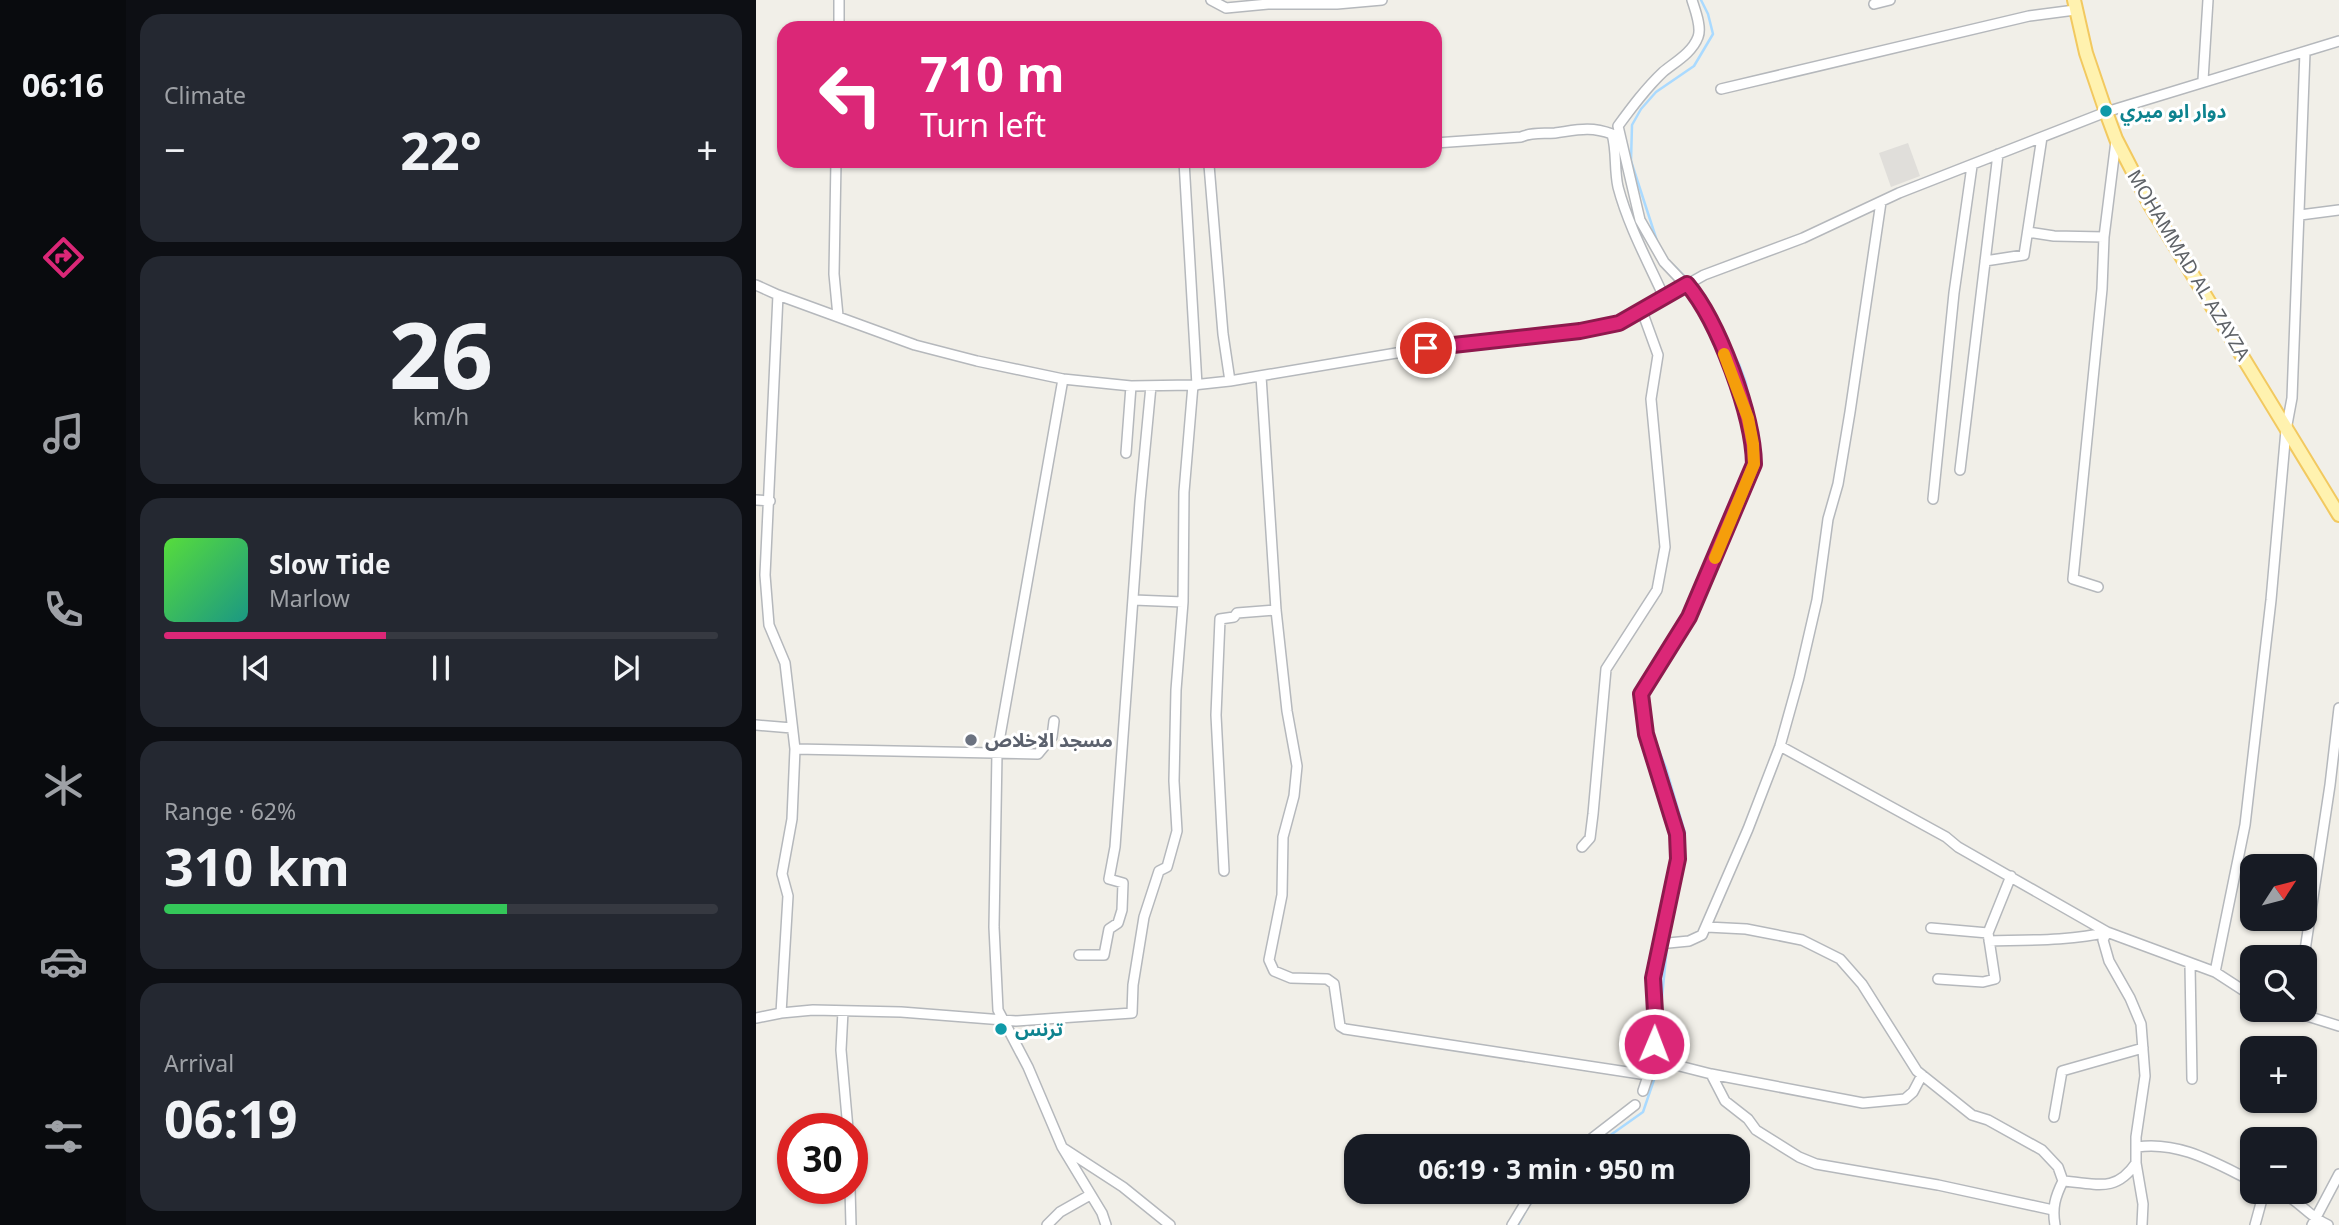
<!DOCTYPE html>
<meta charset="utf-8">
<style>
:root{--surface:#171b24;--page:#242831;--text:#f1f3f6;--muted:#9ea1a6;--line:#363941;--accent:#db2777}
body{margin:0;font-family:"Noto Sans","Noto Sans Arabic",sans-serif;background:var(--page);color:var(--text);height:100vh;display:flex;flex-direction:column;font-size:26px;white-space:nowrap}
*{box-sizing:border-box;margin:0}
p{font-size:23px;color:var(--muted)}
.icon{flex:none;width:38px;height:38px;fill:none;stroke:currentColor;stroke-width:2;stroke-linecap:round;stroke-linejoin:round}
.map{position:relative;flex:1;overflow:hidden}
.details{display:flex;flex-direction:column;gap:14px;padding:14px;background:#0d0f14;width:630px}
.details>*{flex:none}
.guide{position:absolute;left:21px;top:21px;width:665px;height:147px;border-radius:21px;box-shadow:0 2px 5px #0004;background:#db2777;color:#fff;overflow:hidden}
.needle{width:46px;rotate:54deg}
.controls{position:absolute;left:1484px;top:854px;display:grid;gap:14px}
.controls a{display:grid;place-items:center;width:77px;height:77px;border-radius:14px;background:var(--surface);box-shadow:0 2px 5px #0004;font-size:35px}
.speed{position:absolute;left:21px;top:1113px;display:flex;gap:14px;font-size:35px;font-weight:700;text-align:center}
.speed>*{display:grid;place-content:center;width:91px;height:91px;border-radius:50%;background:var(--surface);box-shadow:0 2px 5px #0004;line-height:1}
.speed .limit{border:10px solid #d22;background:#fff;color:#111}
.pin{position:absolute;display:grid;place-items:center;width:60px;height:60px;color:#fff;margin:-30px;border:4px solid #fff;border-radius:50%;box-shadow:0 2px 7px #0007}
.me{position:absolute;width:77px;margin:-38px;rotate:1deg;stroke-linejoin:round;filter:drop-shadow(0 0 5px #0008)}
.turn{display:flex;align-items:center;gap:24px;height:147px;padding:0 28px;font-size:32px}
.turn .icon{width:91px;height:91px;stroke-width:2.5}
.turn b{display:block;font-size:49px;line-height:60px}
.big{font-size:52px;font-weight:700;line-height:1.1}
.details .tile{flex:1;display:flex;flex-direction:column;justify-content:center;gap:10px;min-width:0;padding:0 24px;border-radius:21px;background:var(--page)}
.details .dial{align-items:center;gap:0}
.dial b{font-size:91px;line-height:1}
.song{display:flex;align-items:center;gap:21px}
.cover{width:84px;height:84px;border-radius:10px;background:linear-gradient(135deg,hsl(110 70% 55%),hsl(170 70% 35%))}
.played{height:7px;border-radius:4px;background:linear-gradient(90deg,var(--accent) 40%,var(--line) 40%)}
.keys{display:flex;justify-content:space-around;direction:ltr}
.heat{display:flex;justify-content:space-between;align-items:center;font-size:38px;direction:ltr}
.charge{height:10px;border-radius:5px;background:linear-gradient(90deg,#34c759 62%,var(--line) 0)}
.trip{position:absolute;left:588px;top:1134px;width:406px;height:70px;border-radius:21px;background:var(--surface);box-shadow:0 2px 5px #0004;font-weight:700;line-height:70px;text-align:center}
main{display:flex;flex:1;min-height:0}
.dock{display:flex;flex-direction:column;width:126px;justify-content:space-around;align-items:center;background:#090b0e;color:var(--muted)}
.dock .icon{width:49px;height:49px}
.dock .current{color:var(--accent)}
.dock b{font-size:32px;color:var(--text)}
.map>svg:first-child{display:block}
.industrial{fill:#e0deda}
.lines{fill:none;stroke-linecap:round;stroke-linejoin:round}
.stream{stroke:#aadaff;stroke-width:2.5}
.minor-casing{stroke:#b5b8bc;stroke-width:12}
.major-casing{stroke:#f2c960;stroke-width:16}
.minor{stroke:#fff;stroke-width:9}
.major{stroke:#fff2af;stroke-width:12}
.route-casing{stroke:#8e194d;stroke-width:18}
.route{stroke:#db2777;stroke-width:12}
.slow{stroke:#f59e0b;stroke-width:12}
.culture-dot{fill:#0f9aa8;stroke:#fff;stroke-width:2.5}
.worship-dot{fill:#6b7280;stroke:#fff;stroke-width:2.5}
.labels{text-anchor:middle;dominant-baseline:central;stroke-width:6;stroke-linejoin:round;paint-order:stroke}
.culture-label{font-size:19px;font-weight:bold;fill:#0d838f;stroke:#fff;text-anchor:start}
.street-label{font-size:19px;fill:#5f6368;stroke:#fff}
.worship-label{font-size:19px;font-weight:bold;fill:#5b616d;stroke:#fff;text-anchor:start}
</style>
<main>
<nav class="dock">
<b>06:16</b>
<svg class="icon current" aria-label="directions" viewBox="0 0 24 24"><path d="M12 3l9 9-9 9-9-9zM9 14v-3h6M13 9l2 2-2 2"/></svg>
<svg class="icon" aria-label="music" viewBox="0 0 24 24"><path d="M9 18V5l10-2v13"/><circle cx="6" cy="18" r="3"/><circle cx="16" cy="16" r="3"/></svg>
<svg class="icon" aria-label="phone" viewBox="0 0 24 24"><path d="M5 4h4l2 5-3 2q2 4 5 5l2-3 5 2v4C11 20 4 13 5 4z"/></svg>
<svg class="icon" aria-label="climate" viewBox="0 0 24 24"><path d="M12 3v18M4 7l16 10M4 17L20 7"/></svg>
<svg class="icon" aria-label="car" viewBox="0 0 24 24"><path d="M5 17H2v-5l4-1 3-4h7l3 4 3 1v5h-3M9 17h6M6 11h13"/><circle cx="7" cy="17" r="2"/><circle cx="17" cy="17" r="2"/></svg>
<svg class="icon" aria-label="filters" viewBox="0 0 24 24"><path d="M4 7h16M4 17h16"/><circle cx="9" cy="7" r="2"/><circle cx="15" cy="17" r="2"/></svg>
</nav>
<section class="details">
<div class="tile"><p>Climate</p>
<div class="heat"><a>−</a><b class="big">22°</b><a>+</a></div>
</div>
<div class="tile dial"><b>26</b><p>km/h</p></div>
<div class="tile">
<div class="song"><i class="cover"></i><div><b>Slow Tide</b><p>Marlow</p></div></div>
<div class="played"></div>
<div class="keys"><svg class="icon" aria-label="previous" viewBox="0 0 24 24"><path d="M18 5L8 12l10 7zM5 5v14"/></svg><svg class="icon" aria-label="pause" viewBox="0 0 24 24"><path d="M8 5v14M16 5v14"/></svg><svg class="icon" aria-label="next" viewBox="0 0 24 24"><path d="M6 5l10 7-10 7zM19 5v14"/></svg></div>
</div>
<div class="tile"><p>Range · 62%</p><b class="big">310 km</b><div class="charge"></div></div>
<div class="tile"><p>Arrival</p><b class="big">06:19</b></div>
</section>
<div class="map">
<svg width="1583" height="1225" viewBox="0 0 1583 1225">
<rect width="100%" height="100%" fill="#f1efe8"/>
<path class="industrial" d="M1152,143L1164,176L1135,187L1123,153Z"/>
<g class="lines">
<path class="stream" d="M901,241L875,161L876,125L885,109L900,92L938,66L957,34L952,14L945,0
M918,266L928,276
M959,320L983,364L990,383L996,417
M940,611L949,596L976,527
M890,706L891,699L904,671
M892,723L910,768L929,833L926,850
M912,940L920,888
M904,1017L911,947
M904,1030V1059
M839,1146L887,1112L903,1065
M762,1225L773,1205L786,1192"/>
<g class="minor-casing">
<path id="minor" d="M455,0L470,8L512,4H581L626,0
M1118,4L1134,0
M83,28V0
M1447,80L1452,0
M965,89L1273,16L1319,10
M679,143L765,137C776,132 787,134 799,133C821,130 834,126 856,134C861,152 858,169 862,187C872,225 892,262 908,297
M80,161L78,274L82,316
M428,161L441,385
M453,165L467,334L474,381
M1544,215L1583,210
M1272,232L1298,236L1348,237
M1229,261L1268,255L1286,137
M0,285L22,295L159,345L221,361L307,379L375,386L437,385L474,381L670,348L824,331L863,323L948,275L1047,238L1143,193L1350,112L1583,41
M22,295L9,575L13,625L29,663L39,749L36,819L26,874L32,896L25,1013
M505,376L520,610L531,711L541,766L538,796L527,837L526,895L513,960L518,971L535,978L571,979L578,984L584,1026L589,1029L891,1075
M307,379L241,753L238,927L242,1010L272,1067L306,1147L346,1213L350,1225
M370,453L375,386
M1204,470L1242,154
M1177,499L1198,293L1216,166
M0,500L14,501
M1342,587L1317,579L1346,289L1348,237L1360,141
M378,600L427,602
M0,725L36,728
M1024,746L1190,837L1202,847L1351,932L1459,972L1496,996
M39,749L282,754L296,737L298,721
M826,847L834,838L837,814L850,669L901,590L909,547L895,399L902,355L886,311
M468,871L460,715L464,619L478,617L481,613L520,610
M951,927L990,929L1046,940L1084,959L1106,984L1161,1071L1216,1115L1232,1120L1286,1150L1302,1167L1307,1181
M1175,928L1232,933
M1351,932L1347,940L1353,961L1374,998L1385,1024L1389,1076L1380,1137V1163L1387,1204L1386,1225
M1233,941C1269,940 1317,941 1351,932
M902,944L933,941L946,935L992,829L1024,746L1043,678L1061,600L1072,519L1082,484L1094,412L1125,202
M323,955H348L353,929L362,923L366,910L367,883L353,879L359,847L384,501L395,386
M1548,957L1574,785L1583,708
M1434,965L1436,1079
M1459,972L1489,825L1515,600L1530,430L1536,398L1549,52
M1182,979L1227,982L1239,979L1232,933L1255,876
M1532,1010L1583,1026
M87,1011L85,1050L92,1129
M0,1018L25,1013L57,1010L145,1012L260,1021L376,1013L377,985L388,917L403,871L411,867L421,831L418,781L420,690L427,602L428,492L437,385
M896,1059L955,1074L1107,1103L1149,1099L1157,1092L1166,1075
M955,1074L969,1101L992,1119L1000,1130L1043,1157L1060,1164L1182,1185L1297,1210
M887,1091L896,1064L900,1029L897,978L922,859L921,834L890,734L885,694L933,617L998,464L997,444L992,418L974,366L946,302L908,262L884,220L862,126C876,107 890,88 907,72C919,62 936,53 942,37C946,27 939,10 936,0
M1298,1117L1306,1071L1387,1048
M826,1146L879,1105
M1381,1147C1424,1141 1459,1163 1496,1181
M307,1148L367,1187L414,1225
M94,1188L95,1225
M1524,1192C1542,1199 1553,1217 1572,1225
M291,1225L304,1212L334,1195
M756,1225L776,1192
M1299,1225C1296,1208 1299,1197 1307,1181C1339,1183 1359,1194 1380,1163
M1499,1225L1508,1192
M1556,1225L1583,1174"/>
</g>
<g class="major-casing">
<path id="major" d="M1318,0L1330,53L1350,112L1360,139L1394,205L1583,515"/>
</g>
<use href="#minor" class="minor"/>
<use href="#major" class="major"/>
</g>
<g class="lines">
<g class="route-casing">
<path id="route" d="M670,348L824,331L863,323L931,284C963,322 997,415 998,464L933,617L885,694L890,734L921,834L922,859L897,978L900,1029L898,1044"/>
</g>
<use href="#route" class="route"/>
<path class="slow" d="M959,558L998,464L997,444L992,418L968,354"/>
</g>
<g class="culture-dot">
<circle cx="1350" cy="111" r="7"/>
<circle cx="245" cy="1029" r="7"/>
</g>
<circle class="worship-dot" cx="215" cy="740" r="7"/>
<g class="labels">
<g class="culture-label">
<text x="1364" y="111">دوار ابو ميري</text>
<text x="259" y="1029">ترنس</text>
</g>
<g class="street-label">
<text transform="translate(1433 265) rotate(59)">MOHAMMAD AL AZAYZA</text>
</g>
<g class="worship-label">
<text x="229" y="740">مسجد الاخلاص</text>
</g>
</g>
</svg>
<div class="controls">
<a><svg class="needle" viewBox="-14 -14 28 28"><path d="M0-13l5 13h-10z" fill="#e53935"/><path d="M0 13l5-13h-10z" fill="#9ea1a6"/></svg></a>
<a><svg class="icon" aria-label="search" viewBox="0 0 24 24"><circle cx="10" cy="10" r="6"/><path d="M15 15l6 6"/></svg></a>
<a>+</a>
<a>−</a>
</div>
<div class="speed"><div class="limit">30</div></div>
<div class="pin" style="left:670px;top:348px;background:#d93025"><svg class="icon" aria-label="arrive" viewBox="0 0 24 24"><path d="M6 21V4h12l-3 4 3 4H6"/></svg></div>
<svg class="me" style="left:898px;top:1044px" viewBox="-20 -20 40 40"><circle r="17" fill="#db2777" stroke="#fff" stroke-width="3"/><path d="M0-11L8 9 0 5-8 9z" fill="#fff"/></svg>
<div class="trip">06:19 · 3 min · 950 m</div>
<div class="guide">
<div class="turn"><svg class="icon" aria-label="left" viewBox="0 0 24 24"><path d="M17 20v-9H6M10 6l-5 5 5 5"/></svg><div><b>710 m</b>Turn left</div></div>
</div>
</div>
</main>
